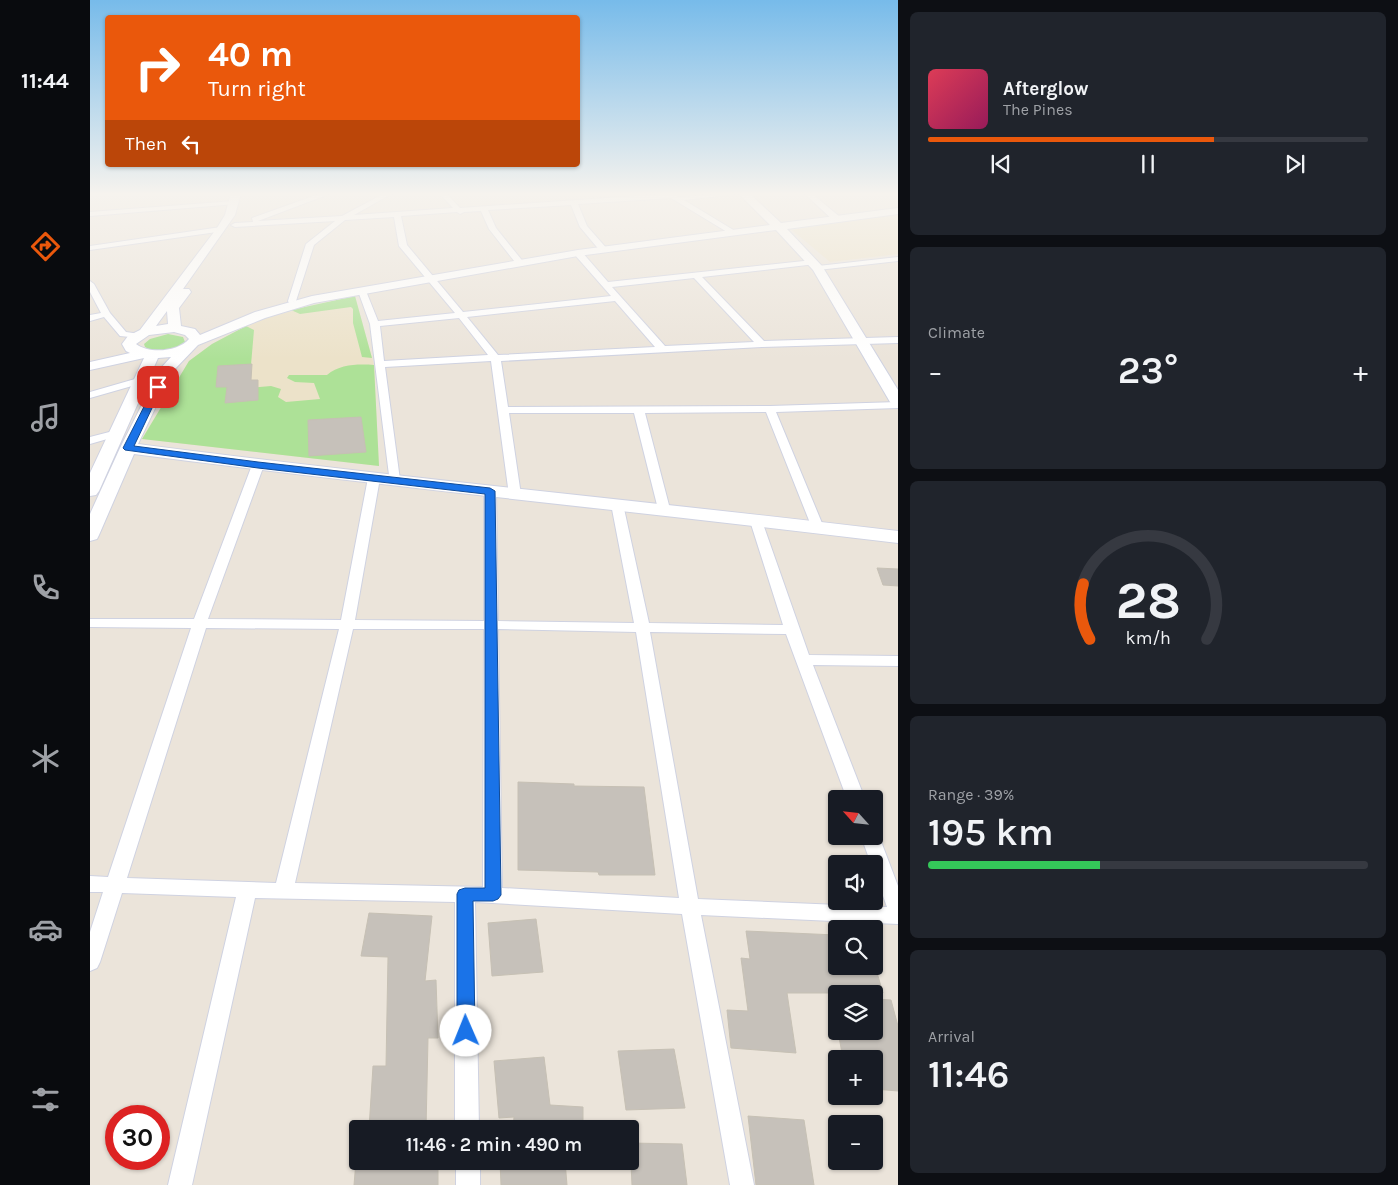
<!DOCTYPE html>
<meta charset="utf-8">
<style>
:root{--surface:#171b24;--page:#20242c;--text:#f1f3f6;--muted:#9ea1a6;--line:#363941;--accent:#ea580c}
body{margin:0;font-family:Karla,sans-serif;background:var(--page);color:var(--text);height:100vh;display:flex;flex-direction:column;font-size:19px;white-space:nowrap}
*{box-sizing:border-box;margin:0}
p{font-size:16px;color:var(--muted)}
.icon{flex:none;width:28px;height:28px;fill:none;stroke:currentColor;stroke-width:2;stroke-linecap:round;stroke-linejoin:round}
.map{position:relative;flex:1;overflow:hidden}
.side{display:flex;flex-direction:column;gap:12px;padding:12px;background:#0d0f14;width:500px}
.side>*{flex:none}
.top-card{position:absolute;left:15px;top:15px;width:475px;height:152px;border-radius:5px;box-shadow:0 1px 4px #0004;background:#ea580c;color:#fff;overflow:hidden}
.needle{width:32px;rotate:297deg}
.fabs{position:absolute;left:738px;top:790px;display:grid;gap:10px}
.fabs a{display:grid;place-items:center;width:55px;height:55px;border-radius:5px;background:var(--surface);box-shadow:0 1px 4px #0004;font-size:25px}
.speed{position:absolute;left:15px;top:1105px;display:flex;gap:10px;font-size:25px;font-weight:700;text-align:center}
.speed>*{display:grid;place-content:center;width:65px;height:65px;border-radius:50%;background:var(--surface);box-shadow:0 1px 4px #0004;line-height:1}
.speed .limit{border:8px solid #d22;background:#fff;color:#111}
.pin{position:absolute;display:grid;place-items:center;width:42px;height:42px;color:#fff;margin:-21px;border-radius:10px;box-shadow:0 2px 8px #0006}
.me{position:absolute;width:55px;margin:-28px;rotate:359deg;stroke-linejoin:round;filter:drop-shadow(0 0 4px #0008)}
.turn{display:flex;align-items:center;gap:18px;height:105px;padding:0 20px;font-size:22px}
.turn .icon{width:65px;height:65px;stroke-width:2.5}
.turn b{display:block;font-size:35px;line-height:42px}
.then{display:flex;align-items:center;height:48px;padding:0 20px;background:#0003;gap:10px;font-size:19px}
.big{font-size:38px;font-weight:600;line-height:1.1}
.side .tile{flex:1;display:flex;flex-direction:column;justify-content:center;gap:8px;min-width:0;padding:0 18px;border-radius:8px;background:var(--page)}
.side .dial{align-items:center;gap:0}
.dial svg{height:130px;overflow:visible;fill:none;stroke:var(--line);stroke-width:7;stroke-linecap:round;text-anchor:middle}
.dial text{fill:var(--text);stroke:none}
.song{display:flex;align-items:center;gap:15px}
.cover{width:60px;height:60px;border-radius:8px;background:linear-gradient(135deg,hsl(350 70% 55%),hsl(330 70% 35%))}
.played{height:5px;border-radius:2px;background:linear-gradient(90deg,var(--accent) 65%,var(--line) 65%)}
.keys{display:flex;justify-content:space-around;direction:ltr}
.heat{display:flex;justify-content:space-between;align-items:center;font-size:28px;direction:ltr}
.charge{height:8px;border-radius:4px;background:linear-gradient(90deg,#34c759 39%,var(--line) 0)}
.trip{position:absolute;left:259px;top:1120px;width:290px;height:50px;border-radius:5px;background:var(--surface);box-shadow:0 1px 4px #0004;font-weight:600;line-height:50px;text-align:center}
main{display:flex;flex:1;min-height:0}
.menu{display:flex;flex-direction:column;width:90px;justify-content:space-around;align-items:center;background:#090b0e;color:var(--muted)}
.menu .icon{width:35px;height:35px}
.menu .on{color:var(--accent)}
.menu b{font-size:22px;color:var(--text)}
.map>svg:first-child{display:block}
.education{fill:#ece2c9}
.green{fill:#ade197}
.building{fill:#c6c1ba;stroke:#c6c0b4}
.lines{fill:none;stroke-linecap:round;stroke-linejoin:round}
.street-casing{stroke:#cfd2e1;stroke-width:2}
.secondary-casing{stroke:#cfd2e1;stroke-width:2}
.street{fill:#fff;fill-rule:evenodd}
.secondary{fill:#fff;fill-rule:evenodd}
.route{fill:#1a73e8;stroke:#114b97}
</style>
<main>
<nav class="menu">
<b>11:44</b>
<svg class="icon on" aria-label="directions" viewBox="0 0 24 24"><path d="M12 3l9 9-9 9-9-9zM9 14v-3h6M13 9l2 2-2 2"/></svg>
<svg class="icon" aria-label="music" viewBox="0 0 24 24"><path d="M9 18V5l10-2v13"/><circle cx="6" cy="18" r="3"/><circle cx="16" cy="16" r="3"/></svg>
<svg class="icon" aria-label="phone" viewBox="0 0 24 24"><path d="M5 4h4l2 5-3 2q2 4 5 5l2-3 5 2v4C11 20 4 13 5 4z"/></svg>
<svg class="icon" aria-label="climate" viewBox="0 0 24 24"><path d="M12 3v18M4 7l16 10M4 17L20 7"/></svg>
<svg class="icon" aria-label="car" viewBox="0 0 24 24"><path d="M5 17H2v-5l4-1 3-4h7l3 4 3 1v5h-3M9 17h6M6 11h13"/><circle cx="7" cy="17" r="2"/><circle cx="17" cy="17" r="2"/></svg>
<svg class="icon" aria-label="filters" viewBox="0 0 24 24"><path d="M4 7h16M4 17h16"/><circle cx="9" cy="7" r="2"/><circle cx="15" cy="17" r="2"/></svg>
</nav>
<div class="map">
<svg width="808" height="1185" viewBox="0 0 808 1185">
<rect width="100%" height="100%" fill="#ebe4da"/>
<path class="education" d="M805,214L808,216V254L740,262L702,230Z
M265,296L284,365L289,466L52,439L99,361L122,344L170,319Z"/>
<path class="green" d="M265,296L282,358L272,357L263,323V309L261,307L210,314L201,310Z
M156,326L164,330L159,388L181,386L191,389L188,397L196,402L230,399L224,383L205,382L197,378L199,375H237C250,364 268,364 284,365L289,466L52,439L99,361L122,344Z
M78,334L93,337L95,342C86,351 66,354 55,347L54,344L60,339Z"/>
<path class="building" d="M162,364L161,380H168V400L135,403L137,387H126L128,366Z
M271,417L276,452L219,456L218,420Z
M787,568L808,569V586L793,585Z
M428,782L484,784V786L554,787L565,875H509L508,872L428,870Z
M279,913L342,916L335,981L346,980L348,1038H338L336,1129H279L283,1066H296L298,957L271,956Z
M446,919L453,972L402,976L398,923Z
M656,931L746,935V966H785L793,993H697L706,1053L641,1048L637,1010L658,1011L651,958L660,959Z
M784,999L801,1000L808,1026V1091L784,1089V1059H753L748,1031H784Z
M584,1049L595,1108L536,1110L528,1051Z
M454,1057L460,1105L493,1107V1129H423L424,1117L409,1118L404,1061Z
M658,1116L714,1120L724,1185H666Z
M540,1143L592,1144L597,1185H542Z
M266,1161H348V1185H264Z
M410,1161H475L477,1185H411Z"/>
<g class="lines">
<g class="street-casing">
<path id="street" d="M232,193H242L168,221L252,216L295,193H303L264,215L363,208L349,193H356L370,208L575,194L574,193H582L588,197L656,193L594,200L645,231V235H642L581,198L488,204L497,226L518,250L514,252H511L490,227L481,205L398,210L406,228L435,264L431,266H428L399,229L391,211L374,212L370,214L367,212L311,216L317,245L373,312L521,296L485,255V251H491L518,282L723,260L727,262L726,264L612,277L674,341L808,337V343L672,347L411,361L418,407L680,406L808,402V408L686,412L734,528L728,532L722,528L676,412L555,413L580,509L574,513L568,509L544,413H419L431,495L425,499L419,495L401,361L295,367L310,480L304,484L300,483L280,324L268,291L272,288L276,291L288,321L365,313L309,246L304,217L255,220L224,245L206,301L199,303L198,301L216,244L245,221L145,227L141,225L145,223L163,222L162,218ZM604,278L664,342L575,346L522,287ZM525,301L565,347L408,355L377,317ZM369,318L398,355L294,361L290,326Z
M714,193H721L750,217V221H744Z
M144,201L147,203L146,204L0,216V212Z
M131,227H134V231L0,250V246Z
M808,257V261L728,270L724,268L728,266Z
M0,281L4,284L20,313L36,332L50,334V338L30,336L14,317L0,321V315L11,313L0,292Z
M52,377L57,380L56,382L0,398V392Z
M27,430L31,431L32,433L31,435L0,444V437Z
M168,462L174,465L118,619L251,620L278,478L284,474L290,478L265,620L394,621V491L400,487L406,491L408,621L544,623L521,504L527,500L533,504L559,623L693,625L660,521L666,517L672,521L719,655L808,656V666L723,665L775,799H757L696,634L560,632L608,899L797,907L784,871V864H781L771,836H784V830L789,836L808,886V924L611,915L664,1185H640L592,914L385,902L389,1129H365V902L165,898L102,1185H78L146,897L32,893L10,962L7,968L0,971V932L13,892H0V876L18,877L101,628L0,627V619H104L162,465ZM116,628L249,629L186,883L37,878ZM263,629H394L393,887L205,883ZM408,629L546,632L589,898L412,888Z
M366,1161H390V1185H366Z"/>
</g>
<g class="secondary-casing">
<path id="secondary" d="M141,193H151L145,215L93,289H99L101,292L89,308L91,326L105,329L110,335L165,312L222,296L488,250L680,225L648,193H659L691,223L808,208V214L697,229L732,266L808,390V407L803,405L800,402L723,270L686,230L488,256L224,303L175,318L108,345L83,371L48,444C301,477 555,501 808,531V543C553,512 298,487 44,454L9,535L7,539L0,541V514L30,448L70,369L81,357L68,358L9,491L6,495L0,496V473L54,358L0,370V362L40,353L36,351L32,344L38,336L50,330L127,228L135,215ZM77,311L78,324L66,326ZM84,332L95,335L99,339C88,352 59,354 46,344L59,335Z"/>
</g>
<use href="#street" class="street"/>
<use href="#secondary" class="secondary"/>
</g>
<linearGradient id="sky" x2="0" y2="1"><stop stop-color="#77bbea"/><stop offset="0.54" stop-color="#f6f3ee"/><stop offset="1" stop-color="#f6f3ee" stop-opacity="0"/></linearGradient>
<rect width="808" height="359" fill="url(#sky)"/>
<path class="route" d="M68,384L72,387L44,446L168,462L400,488L405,491L411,895L408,899L403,901H383L385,1031L382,1037L376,1039L370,1037L367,1031V894L369,890L375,888H395V494L168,468L35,450L33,448L64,387Z"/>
</svg>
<div class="fabs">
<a><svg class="needle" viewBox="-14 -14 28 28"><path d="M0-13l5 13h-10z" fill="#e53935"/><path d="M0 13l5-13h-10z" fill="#9ea1a6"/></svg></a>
<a><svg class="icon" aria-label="sound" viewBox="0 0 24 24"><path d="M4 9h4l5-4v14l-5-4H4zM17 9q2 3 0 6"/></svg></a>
<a><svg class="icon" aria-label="search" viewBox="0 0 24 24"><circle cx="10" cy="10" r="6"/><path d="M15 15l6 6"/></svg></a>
<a><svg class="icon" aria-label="layers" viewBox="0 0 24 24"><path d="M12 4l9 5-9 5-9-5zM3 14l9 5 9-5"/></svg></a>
<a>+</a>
<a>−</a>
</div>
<div class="speed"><div class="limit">30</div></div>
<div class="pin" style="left:68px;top:387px;background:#d93025"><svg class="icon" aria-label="arrive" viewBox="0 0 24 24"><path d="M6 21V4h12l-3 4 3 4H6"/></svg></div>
<svg class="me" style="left:376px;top:1031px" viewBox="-20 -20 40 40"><circle r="19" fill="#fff"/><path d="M0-13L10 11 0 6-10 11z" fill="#1a73e8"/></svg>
<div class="trip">11:46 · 2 min · 490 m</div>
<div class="top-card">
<div class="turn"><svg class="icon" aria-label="right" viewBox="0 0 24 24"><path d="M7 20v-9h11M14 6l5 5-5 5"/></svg><div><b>40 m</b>Turn right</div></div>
<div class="then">Then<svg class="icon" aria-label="left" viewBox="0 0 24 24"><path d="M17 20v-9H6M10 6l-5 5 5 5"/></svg></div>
</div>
</div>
<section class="side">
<div class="tile">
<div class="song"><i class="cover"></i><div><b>Afterglow</b><p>The Pines</p></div></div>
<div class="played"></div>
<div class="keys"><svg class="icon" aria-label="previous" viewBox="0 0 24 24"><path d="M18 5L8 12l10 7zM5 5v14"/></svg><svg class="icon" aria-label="pause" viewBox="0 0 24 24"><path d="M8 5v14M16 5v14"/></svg><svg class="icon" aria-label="next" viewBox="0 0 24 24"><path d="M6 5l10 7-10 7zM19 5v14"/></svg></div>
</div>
<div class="tile"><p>Climate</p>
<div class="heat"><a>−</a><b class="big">23°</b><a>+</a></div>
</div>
<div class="tile dial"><svg viewBox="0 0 100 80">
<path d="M14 69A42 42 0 1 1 86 69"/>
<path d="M14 69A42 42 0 0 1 10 35" stroke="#ea580c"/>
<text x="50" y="56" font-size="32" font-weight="700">28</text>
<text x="50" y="72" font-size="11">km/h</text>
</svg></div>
<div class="tile"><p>Range · 39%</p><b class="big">195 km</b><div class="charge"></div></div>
<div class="tile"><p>Arrival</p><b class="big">11:46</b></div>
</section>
</main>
